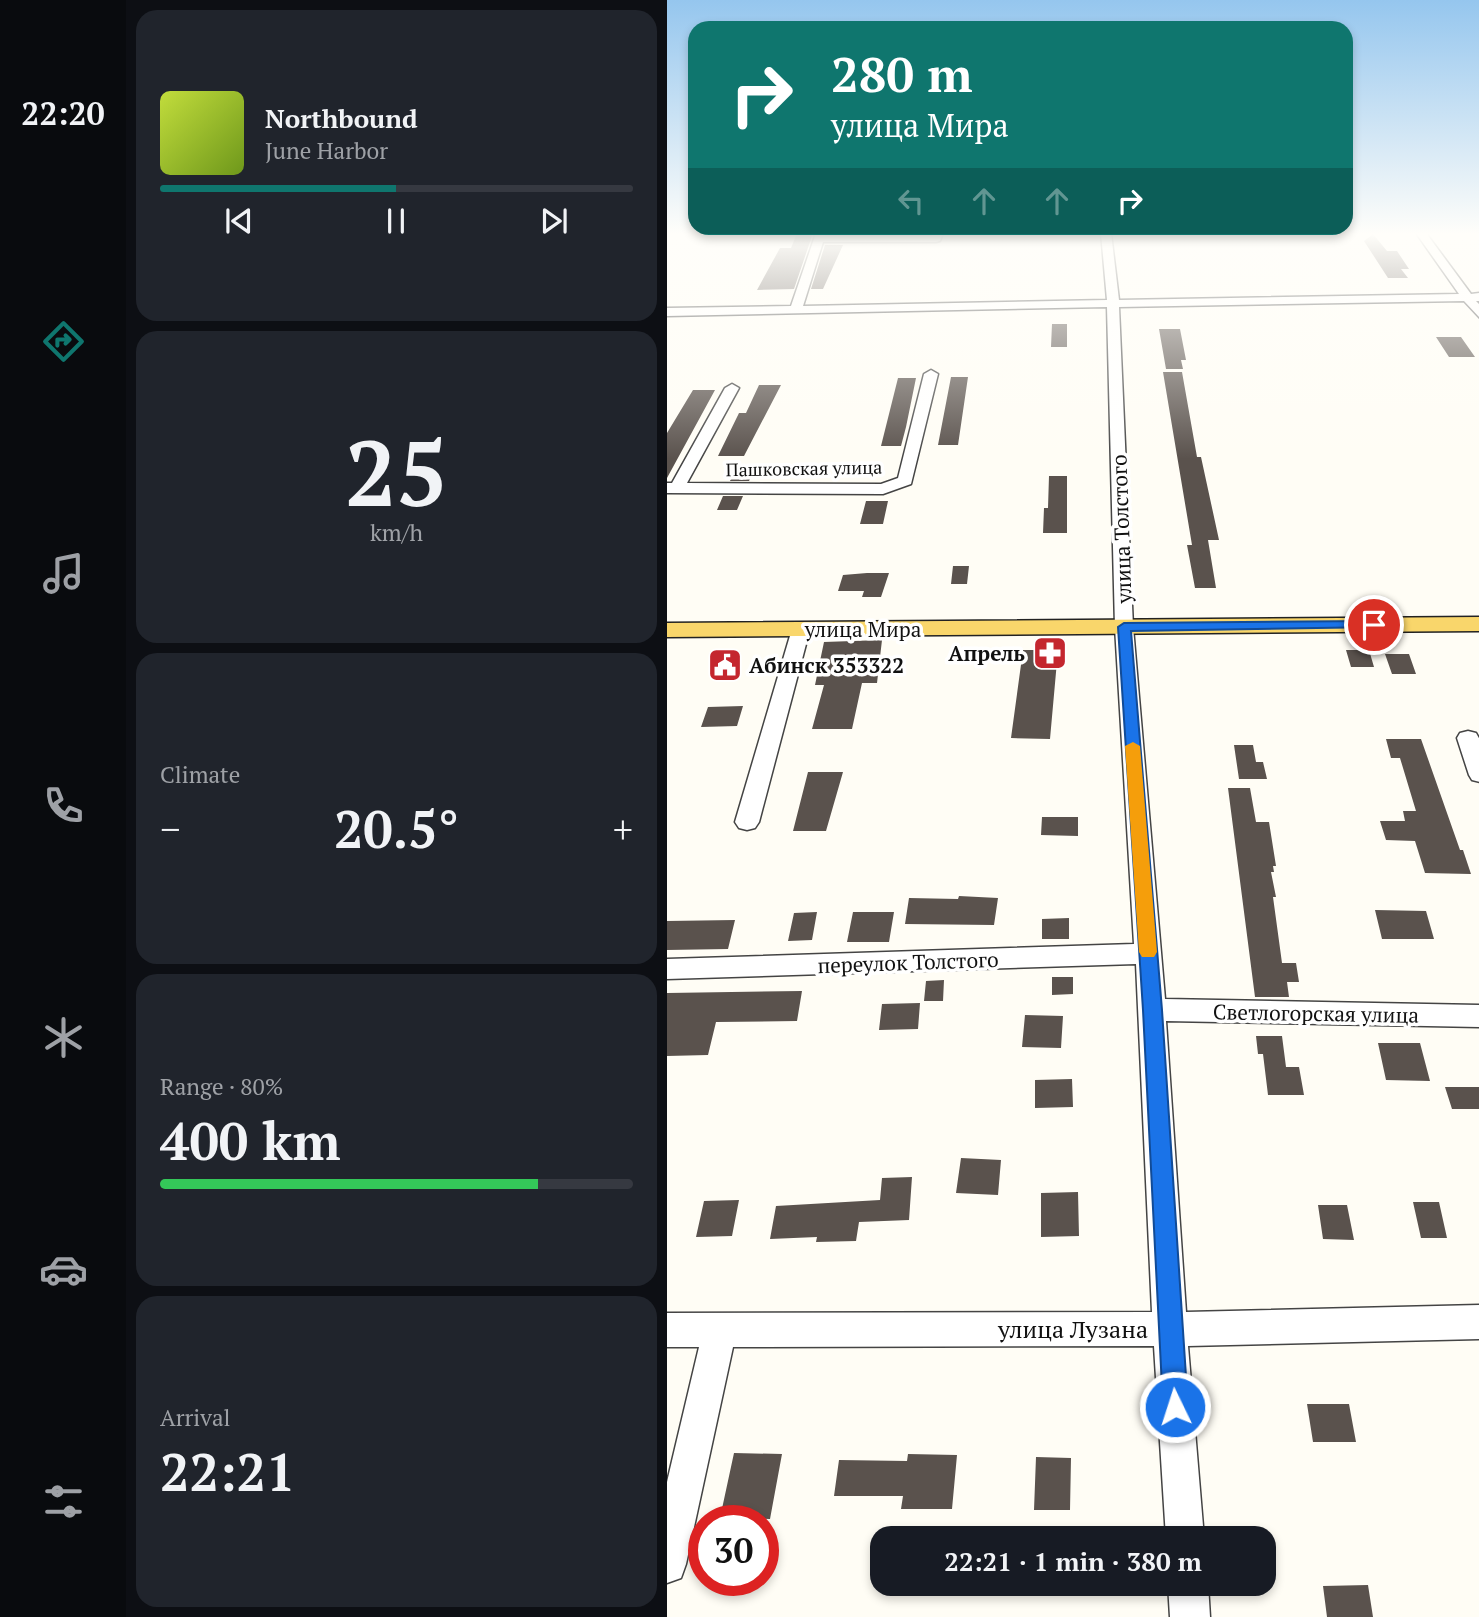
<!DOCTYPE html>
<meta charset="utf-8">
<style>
:root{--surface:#171b24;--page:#20242c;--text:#f1f3f6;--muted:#9ea1a6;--line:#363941;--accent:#0f766e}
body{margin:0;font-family:"PT Serif",serif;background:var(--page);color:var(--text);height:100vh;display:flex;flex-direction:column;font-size:26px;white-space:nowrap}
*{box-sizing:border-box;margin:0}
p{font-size:23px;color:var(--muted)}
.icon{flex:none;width:38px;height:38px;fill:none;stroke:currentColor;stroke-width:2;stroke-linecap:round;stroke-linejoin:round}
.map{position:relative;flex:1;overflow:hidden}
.details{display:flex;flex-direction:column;gap:10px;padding:10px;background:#0d0f14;width:541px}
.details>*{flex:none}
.top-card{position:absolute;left:21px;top:21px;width:665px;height:214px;border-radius:21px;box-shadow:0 4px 10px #0003;background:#0f766e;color:#fff;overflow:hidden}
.speed{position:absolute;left:21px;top:1505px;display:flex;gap:14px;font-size:35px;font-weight:700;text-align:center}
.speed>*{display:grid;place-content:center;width:91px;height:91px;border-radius:50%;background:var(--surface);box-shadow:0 4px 10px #0003;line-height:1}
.speed .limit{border:10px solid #d22;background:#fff;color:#111}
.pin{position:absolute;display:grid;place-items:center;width:60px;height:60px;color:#fff;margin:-30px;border:4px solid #fff;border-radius:50%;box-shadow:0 2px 7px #0007}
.me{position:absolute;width:77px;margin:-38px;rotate:356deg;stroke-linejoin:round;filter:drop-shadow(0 0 5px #0008)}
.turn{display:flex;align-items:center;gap:24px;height:147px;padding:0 28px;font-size:32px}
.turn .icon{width:91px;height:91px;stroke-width:2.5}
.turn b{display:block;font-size:49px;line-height:60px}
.lanes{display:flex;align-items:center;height:66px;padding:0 28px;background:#0003;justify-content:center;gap:35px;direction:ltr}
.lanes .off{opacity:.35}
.big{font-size:52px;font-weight:700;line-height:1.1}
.details .widget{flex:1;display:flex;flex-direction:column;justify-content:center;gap:10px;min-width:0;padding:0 24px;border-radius:21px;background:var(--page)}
.details .dial{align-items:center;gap:0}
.dial b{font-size:91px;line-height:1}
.song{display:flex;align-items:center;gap:21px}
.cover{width:84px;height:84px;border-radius:10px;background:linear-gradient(135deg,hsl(70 70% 55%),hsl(80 70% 35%))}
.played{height:7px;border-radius:4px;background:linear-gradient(90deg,var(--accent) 50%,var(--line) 50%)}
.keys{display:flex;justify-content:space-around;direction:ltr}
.heat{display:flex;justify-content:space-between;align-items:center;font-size:38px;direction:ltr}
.charge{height:10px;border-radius:5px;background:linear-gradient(90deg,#34c759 80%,var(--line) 0)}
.trip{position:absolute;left:203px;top:1526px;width:406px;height:70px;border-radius:21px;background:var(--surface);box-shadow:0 4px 10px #0003;font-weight:700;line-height:70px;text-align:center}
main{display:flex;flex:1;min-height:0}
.menu{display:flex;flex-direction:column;width:126px;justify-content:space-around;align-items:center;background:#090b0e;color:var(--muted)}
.menu .icon{width:49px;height:49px}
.menu .selected{color:var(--accent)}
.menu b{font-size:32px;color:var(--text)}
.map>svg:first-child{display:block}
.building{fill:#5a524d}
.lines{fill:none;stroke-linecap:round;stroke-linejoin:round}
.minor-casing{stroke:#444;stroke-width:3}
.major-casing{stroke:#222;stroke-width:3}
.minor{fill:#fff;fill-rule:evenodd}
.major{fill:#f9d66b;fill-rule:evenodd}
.route{fill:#1a73e8;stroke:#114b97;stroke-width:2}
.slow{fill:#f59e0b}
.labels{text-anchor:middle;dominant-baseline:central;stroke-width:7;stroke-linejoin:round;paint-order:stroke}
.far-street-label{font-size:18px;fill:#111;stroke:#fff}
.street-label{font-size:21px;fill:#111;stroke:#fff}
.poi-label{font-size:21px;font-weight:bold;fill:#111;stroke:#fff;text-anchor:end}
.near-street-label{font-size:24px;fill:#111;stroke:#fff}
</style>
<main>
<nav class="menu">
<b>22:20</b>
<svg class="icon selected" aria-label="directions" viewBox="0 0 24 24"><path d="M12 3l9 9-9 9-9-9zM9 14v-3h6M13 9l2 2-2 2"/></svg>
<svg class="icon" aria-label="music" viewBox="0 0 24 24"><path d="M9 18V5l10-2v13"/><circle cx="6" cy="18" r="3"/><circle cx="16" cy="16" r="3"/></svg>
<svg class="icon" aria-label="phone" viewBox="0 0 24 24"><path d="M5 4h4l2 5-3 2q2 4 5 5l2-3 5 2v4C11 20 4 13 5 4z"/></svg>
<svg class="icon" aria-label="climate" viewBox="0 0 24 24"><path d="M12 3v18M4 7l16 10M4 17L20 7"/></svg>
<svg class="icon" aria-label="car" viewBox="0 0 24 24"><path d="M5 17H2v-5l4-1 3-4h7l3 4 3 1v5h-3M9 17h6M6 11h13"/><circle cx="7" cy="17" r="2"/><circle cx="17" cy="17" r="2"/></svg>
<svg class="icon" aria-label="filters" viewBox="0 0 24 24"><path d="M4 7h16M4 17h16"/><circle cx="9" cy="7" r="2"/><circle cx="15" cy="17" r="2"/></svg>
</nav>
<section class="details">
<div class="widget">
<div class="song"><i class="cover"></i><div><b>Northbound</b><p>June Harbor</p></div></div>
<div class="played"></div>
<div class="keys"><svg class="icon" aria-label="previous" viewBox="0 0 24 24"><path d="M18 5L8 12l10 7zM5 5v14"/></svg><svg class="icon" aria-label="pause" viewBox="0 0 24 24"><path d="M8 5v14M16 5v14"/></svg><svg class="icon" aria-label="next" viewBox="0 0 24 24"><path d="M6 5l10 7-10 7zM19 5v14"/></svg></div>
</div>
<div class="widget dial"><b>25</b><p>km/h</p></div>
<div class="widget"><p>Climate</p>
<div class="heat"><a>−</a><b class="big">20.5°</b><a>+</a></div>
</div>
<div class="widget"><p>Range · 80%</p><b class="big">400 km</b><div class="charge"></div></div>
<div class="widget"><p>Arrival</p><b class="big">22:21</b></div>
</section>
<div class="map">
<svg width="813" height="1617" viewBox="0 0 813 1617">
<rect width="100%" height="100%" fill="#fffdf5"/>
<path class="building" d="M130,233H146L127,289L90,290L113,248H124Z
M706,234L720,251H730L742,269H734L741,278H721L697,241Z
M158,245H176L156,289H144Z
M385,324H400V347H384Z
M492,329H513L519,360H514L516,369H499Z
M769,337H794L808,357H782Z
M496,372H515L530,457H534L552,540H541L549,588H528L520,545H525Z
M284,377H301L291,445H271Z
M231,378H249L239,427L234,446H214Z
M92,385H114L77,456H51L72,413H79Z
M26,390H48L0,478V433Z
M68,469H86L87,470L82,481H63Z
M382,476H400V533H376L377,508H381Z
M56,496H76L70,510H50Z
M199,501H221L216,524H193Z
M286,566H302L300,584H284Z
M200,573H222L214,597H195L197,591H171L176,575Z
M215,640L210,683H195L185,729H145L157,685H148L157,642Z
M356,650H391L383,739L344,738Z
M679,650H702L707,667H684Z
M718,654H742L749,674H725Z
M76,706L70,726L34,727L41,707Z
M719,739H754L793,850H796L804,874L758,873L748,841L719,840L713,821H738L736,811H749L733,758H724Z
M567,745H586L589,762H596L600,779H572Z
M141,772H176L159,831H126Z
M561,788H583L589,822H602L609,866H606L607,872H604L609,897H606L615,963H629L632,982H620L622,997H588Z
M375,817H411V836L374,835Z
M292,896L331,898L327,925L238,924L242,898L291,899Z
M708,910L759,911L767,939H715Z
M150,912L145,940L121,941L127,913Z
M186,912H227L222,942H180Z
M402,918V939H375V919Z
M68,920L61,949L0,950V921Z
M385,977H406V994L385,995Z
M277,980L276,1001H257L259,981Z
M135,991L130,1021L49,1022L41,1055L0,1056V993Z
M253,1003L251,1029L212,1030L215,1004Z
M358,1015L396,1016L394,1048L355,1047Z
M589,1036H615L619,1067H632L637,1095H601L596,1054H591Z
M711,1043H753L763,1081L719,1080Z
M405,1079L406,1107L368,1108V1080Z
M778,1087H812V1109H785Z
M294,1158L334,1160L331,1195L289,1193Z
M245,1177L242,1220L192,1222L189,1241L149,1242L150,1237L103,1239L109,1206L213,1200L215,1178Z
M411,1192L412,1236L374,1237V1193Z
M72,1200L65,1236L29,1237L37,1201Z
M746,1202H772L780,1238H754Z
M651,1205H680L687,1240L656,1239Z
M640,1404H682L689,1442H646Z
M67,1453L115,1454L103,1519L53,1518Z
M241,1454L290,1455L285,1509H234L236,1496H167L172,1460L240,1461Z
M369,1457L404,1458L403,1510H367Z
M701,1585L706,1617H660L656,1586Z"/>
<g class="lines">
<g class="minor-casing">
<path id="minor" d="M149,233H159L158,236H265L266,233H276L273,241L269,242H156L136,306L440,300L434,233H444L452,300L792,294L749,233H759L804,294L813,293V301H809L813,305V318L797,301L452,307L466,627L498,999L813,1005V1027L499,1021L519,1312L813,1305V1339L521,1346L537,1538H499L487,1346L66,1347L19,1564L14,1578L0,1583V1482L32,1347H0V1313L485,1312L469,964L0,979V959L467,944L448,627L440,307L0,316V308L124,306Z
M264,370L271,374L244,484L216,494L0,493V483H5L58,388L65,384L72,388L20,483L214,484L231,478L257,374Z
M134,623L143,629L92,822L88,828L80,830L72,828L68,822L125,629Z
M801,731L809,733L813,740V782L805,780L802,775L790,738L793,733Z
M501,1584H541L543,1617H503Z"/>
</g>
<g class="major-casing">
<path id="major" d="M813,617V631L0,637V623Z"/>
</g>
<use href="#minor" class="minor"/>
<use href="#major" class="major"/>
</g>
<linearGradient id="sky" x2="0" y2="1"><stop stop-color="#95c6ee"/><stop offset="0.51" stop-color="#fffefa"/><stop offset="1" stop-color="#fffefa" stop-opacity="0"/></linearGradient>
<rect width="813" height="459" fill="url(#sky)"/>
<path class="route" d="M707,621L712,622V627L464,631L495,1010L521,1407L517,1416L508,1420L500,1416L496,1407L476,1010L451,627L457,623Z"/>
<path class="slow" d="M466,742L473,746L490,952L487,957H475L472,952L458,746Z"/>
<defs>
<g id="pharmacy-square" transform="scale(1.75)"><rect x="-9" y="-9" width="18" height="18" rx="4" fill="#c4262e" stroke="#fff"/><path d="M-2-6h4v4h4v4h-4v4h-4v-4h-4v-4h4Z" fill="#fff"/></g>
<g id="civic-square" transform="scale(1.75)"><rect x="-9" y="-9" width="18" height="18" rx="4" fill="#c4262e" stroke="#fff"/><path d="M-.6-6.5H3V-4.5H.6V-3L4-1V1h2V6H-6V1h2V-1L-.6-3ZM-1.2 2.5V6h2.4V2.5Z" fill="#fff"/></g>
</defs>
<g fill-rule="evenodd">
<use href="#pharmacy-square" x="383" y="653"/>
<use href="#civic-square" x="58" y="665"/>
</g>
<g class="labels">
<g class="far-street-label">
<text transform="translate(137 468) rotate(-1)">Пашковская улица</text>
</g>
<g class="street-label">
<text transform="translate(454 529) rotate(-92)">улица Толстого</text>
<text x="196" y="629">улица Мира</text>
<text transform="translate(241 962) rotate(-2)">переулок Толстого</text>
<text transform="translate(649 1013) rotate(1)">Светлогорская улица</text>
</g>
<g class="poi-label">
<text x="358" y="653">Апрель</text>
<text x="82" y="665" text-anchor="start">Абинск 353322</text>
</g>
<g class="near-street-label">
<text x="406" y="1329">улица Лузана</text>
</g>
</g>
</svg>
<div class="speed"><div class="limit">30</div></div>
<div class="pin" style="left:707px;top:625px;background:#d93025"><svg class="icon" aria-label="arrive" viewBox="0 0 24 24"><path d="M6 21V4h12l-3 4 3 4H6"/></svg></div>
<svg class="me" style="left:508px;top:1407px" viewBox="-20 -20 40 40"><circle r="17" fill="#1a73e8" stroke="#fff" stroke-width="3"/><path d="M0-11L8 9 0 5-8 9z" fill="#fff"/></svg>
<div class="trip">22:21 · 1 min · 380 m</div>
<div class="top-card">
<div class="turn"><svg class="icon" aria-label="right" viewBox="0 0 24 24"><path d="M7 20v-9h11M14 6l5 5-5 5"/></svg><div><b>280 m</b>улица Мира</div></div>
<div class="lanes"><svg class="icon off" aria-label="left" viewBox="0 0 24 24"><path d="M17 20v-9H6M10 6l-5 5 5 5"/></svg><svg class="icon off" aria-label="ahead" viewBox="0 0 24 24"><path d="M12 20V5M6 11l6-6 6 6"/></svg><svg class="icon off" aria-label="ahead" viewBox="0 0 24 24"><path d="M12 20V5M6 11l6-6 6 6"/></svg><svg class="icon" aria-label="right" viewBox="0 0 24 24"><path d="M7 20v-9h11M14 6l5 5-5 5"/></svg></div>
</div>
</div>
</main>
